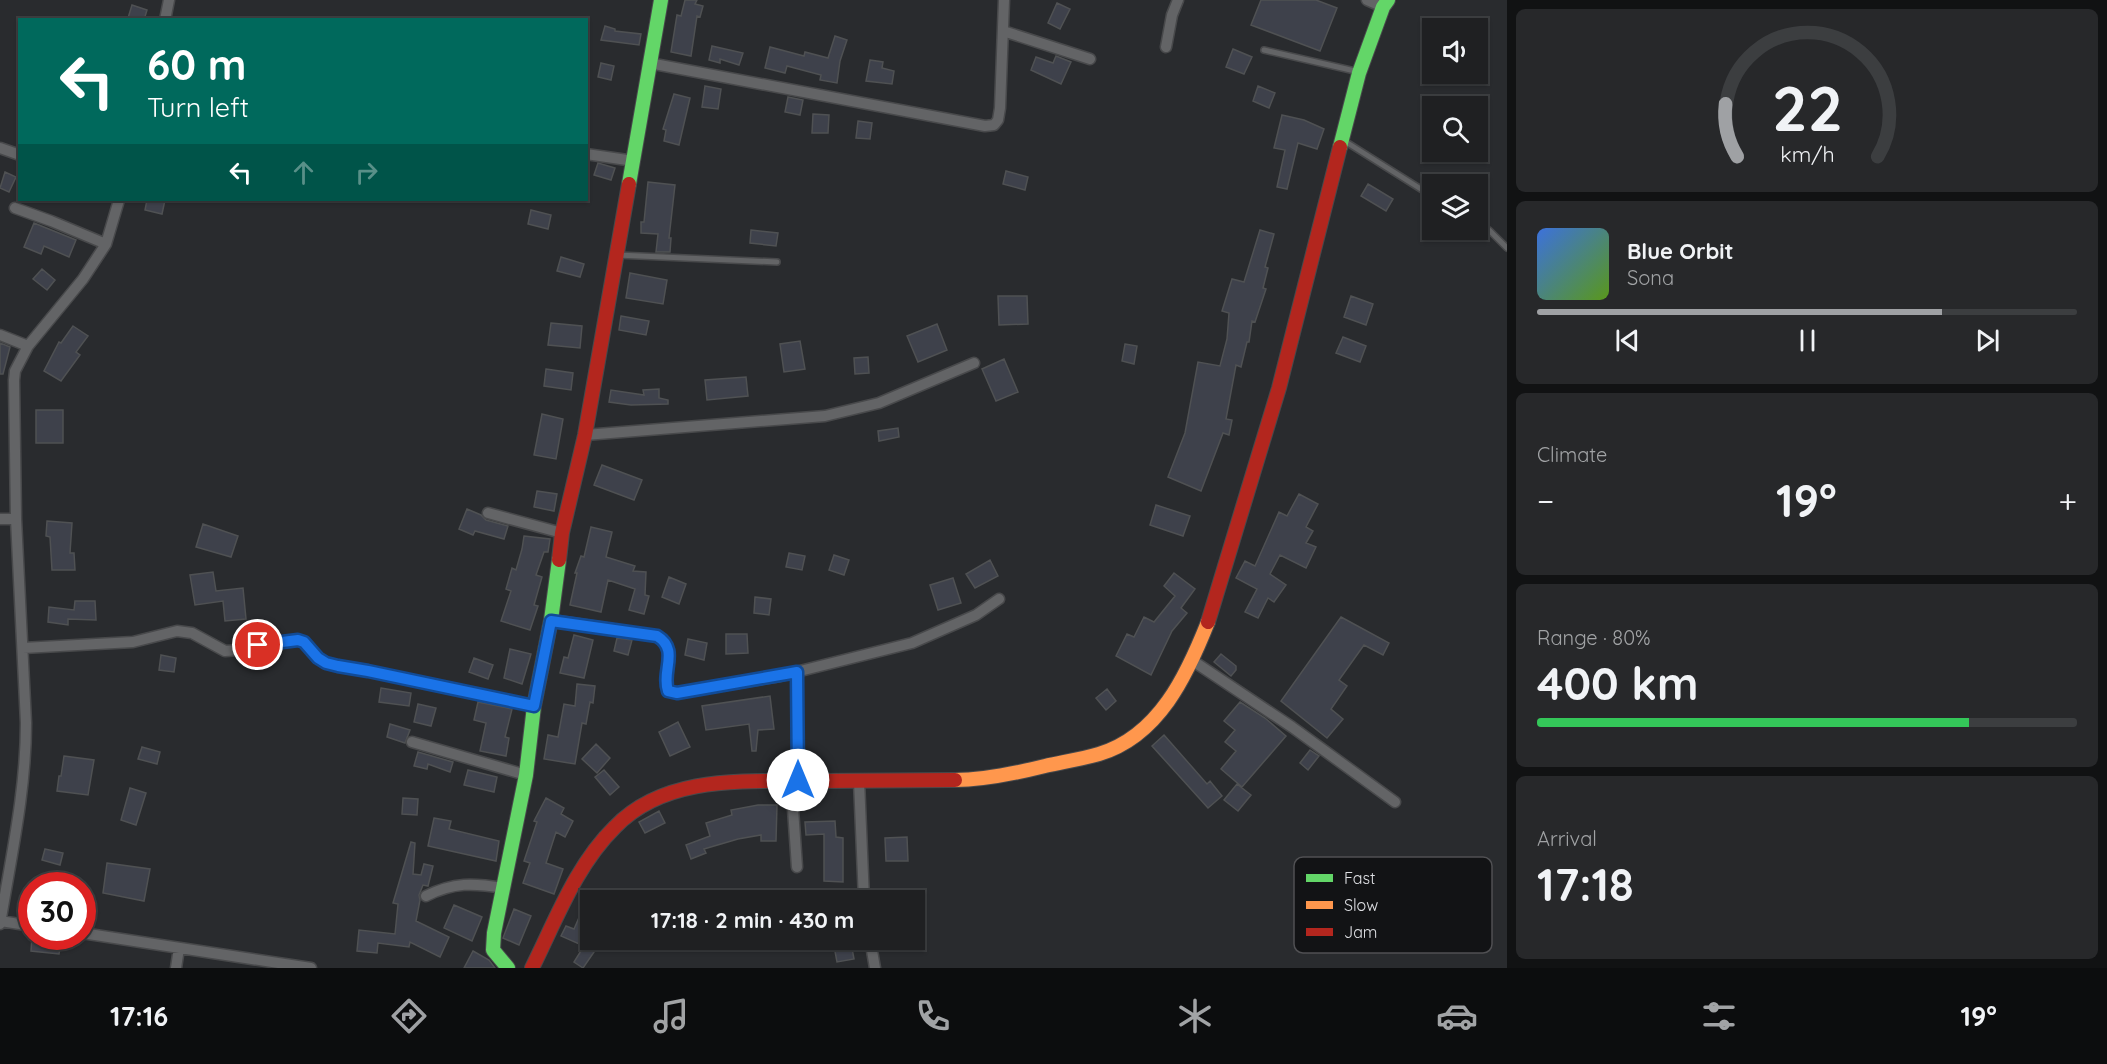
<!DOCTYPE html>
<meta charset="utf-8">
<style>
:root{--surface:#1f2022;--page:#27282a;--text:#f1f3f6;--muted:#a1a3a5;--line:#3c3e40;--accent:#9fa1a4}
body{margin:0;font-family:Quicksand,sans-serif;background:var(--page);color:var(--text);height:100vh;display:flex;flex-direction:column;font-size:22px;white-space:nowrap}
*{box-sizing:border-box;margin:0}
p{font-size:20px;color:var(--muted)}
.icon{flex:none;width:33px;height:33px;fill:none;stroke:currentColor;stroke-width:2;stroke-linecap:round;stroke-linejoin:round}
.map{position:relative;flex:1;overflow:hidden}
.panel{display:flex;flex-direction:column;gap:9px;padding:9px;background:#111213;width:600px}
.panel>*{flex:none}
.guide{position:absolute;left:18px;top:18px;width:570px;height:183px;border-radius:0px;box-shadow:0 2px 4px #0004,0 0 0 2px var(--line);background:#00695c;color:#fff;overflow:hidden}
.tools{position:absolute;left:1422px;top:18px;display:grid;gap:12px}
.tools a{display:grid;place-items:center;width:66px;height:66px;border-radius:0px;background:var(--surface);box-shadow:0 2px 4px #0004,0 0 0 2px var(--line);font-size:30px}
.speed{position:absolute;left:18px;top:872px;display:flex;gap:12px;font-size:30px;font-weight:700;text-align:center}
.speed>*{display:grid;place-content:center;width:78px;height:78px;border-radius:50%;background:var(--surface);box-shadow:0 2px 4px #0004,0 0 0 2px var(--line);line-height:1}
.speed .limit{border:9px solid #d22;background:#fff;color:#111}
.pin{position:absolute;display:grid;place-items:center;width:51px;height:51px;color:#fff;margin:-26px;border:3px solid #fff;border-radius:50%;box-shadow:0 2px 6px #0007}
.me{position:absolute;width:66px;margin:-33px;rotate:0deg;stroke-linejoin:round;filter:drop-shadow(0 0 4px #0008)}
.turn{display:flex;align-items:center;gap:21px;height:126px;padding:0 30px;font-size:27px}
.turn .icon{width:78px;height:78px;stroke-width:2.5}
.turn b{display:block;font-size:42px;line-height:51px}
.lanes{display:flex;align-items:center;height:57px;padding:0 30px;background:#0003;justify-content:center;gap:30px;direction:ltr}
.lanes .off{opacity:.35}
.big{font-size:45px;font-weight:700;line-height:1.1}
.panel .card{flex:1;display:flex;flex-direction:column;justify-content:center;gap:9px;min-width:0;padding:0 21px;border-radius:9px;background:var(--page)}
.panel .dial{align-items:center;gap:0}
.dial svg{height:156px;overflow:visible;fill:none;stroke:var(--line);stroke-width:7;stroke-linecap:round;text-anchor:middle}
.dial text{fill:var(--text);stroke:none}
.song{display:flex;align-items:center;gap:18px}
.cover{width:72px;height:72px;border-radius:9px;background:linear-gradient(135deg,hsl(220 70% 55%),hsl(90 70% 35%))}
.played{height:6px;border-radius:3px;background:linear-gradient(90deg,var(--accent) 75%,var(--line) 75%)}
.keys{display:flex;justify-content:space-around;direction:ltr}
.heat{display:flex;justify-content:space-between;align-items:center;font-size:33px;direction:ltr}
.charge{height:9px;border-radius:4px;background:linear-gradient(90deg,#34c759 80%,var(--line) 0)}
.trip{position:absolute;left:580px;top:890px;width:345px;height:60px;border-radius:0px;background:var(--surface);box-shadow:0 2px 4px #0004,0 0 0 2px var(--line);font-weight:700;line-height:60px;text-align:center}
.tabs{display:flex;height:96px;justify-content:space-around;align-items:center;background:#0c0d0e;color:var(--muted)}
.tabs .icon{width:42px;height:42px}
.tabs .current{color:var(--accent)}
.tabs b{font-size:27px;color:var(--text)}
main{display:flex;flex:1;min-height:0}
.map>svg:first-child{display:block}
.building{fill:#3e414b;stroke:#4f5153;stroke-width:1.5}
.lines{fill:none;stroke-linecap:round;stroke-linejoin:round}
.lane-casing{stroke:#48494b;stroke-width:8}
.street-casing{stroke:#48494b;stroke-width:13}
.fast-casing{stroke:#48494b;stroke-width:16}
.slow-casing{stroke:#48494b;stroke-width:16}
.jam-casing{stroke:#48494b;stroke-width:16}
.lane{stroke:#636466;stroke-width:5}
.street{stroke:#636466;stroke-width:10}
.fast{stroke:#63d668;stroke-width:14}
.slow{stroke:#ff974d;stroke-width:14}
.jam{stroke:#b3261e;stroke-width:14}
.route-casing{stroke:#114b97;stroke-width:15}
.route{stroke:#1a73e8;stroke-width:10}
.key{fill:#121315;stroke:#505053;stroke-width:1.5}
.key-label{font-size:16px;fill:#dfe0e4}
</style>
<main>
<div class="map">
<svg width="1507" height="968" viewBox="0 0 1507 968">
<rect width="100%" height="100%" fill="#292b2e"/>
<path class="building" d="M685,0H697L695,4L703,6L700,17L697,16L691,56L671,52L677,15L681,16Z
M1261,0H1316L1337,8L1320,51L1251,25Z
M1057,3L1070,9L1060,29L1048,23Z
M132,5L147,10L144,20L128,18Z
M605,26L615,29V31L641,34L639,45L601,40Z
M835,36L847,40L840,61L837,83L820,80L821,75L787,66L785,73L765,68L770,47L804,56L805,52L828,58Z
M712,46L743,53L739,65L720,59V63L709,60Z
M1233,49L1252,57L1244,74L1226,67Z
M1056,56L1071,62L1061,84L1031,70L1036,57L1053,63Z
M870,60L883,62L882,68L894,71L892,84L866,81Z
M601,63L614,66L611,80L598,77Z
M705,86L721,89L718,109L702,107Z
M1258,86L1275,93L1269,108L1253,101Z
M674,94L690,98L679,145L664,141L666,130L663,129Z
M788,97L803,100L800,115L785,112Z
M813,114L829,115L828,133H812Z
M1282,115L1304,120L1324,129L1317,149L1298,143L1287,189L1277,187L1285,150L1274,148Z
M858,121L872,123L870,139L856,138Z
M598,163L615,168L611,180L594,175Z
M1006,171L1028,177L1025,190L1003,184Z
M5,172L16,177L9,192L0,188Z
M648,182L675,185L669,238H671L670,252H656L658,234L641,233V222H644Z
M1368,184L1393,199L1386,211L1361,196Z
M147,200H165L162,214L145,210Z
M531,210L551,215L548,229L528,224Z
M34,223L76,240L69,257L44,246L41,254L24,247Z
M751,230L778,233L776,246L750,243Z
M1260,230L1274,234L1265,267L1268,268L1263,288L1266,289L1255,322L1252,321L1249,342H1247L1241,367L1236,365L1226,419L1232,420L1229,435L1223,433L1201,491L1168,477L1185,433L1198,362L1220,366L1227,339L1229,313L1222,311L1232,279L1244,282Z
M561,257L584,264L580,277L557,271Z
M42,269L55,280L47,290L33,279Z
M630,273L667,280L663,304L626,298Z
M998,296H1027L1028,324L999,325Z
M1351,296L1373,304L1366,325L1344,317Z
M621,316L649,321L646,335L619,330Z
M551,323L582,326L580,348L548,345Z
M937,324L947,350L918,362L907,336Z
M73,326L88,336L76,352L80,355L61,381L44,371L59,342L61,343Z
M1343,337L1366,346L1360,362L1336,353Z
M800,341L805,369L784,372L780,344Z
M0,343L10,347L3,374H0Z
M1125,344L1137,346L1134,364L1122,361Z
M868,357L869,373L855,374L854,358Z
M1004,359L1018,392L996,401L982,369Z
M546,369L573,373L571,390L544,386Z
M746,377L748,396L707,400L705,380Z
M659,389V398L668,400V404L631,405L609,402L611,390L644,395L643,390Z
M36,410H63V443H36Z
M542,414L563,419L556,459L534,455Z
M898,428L899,437L879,441L878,431Z
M602,465L642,480L634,500L594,485Z
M537,491L557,494L554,511L534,507Z
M1299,494L1318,504L1306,527L1313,531L1306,543L1316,547L1306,568L1280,555L1270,574L1286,585L1274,602L1268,598L1258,618L1245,612L1257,589L1236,578L1245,561L1255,566L1279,512L1287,516Z
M1156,505L1190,516L1183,536L1150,525Z
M467,509L481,515L486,520L508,526L504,539L475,531L473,535L459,529Z
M47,521L72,523L70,553H74L75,570H52L50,537L46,536Z
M203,524L238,536L231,557L196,547Z
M591,527L612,532L606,557L635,566L633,571L646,572L645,595L649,596L644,614L629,610L635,589L608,580L601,612L570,605L577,573H575L581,556L584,557Z
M524,536L550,539L548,552H544L536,575L542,577L534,605L538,606L530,630L501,621L511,591L506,589L512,568L516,570L522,549Z
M789,553L805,556L802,570L786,567Z
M834,555L849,560L844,575L829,570Z
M990,560L998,576L975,588L966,574Z
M213,572L216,591L243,588L246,619L225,621L223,601L195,605L190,575Z
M1174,573L1195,589L1181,608L1187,613L1172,631L1151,675L1116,656L1127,634L1134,637L1144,617L1154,622L1175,596L1164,586Z
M669,577L686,584L679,604L662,597Z
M953,578L961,603L938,610L930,585Z
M755,597L771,599L769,615L754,613Z
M75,601H95L96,620L68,619V625L48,622L49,607L74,610Z
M1341,617L1389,643L1383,655L1364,645L1339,680L1347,686L1331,709L1343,719L1327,738L1281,701Z
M726,634H747L748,653L726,654Z
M574,635L593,640L584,678L560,673L564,657L568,658Z
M617,638L632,640L628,655L614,651Z
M688,639L707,643L704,660L685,655Z
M510,649L531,654L522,684L504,678Z
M1221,654L1236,666V670L1231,676L1214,662Z
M161,655L176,658L174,672L159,670Z
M474,658L493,665L488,679L469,672Z
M577,684L595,686L593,703L590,702L586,724L582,723L575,764L544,759L548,735L558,737L564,704L575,706Z
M381,688L411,693L409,706L379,702Z
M1107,689L1116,701L1106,710L1096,698Z
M770,696L774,729L758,730L756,751H752L749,724L706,730L702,706Z
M478,702L512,709L505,737L509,738L506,756L480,751L486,723L474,720Z
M1240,702L1265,718L1286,736L1242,787L1221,769L1236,751L1225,742L1235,730L1224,721Z
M418,704L436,708L431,726L414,722Z
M678,722L690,747L670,756L659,732Z
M390,724L410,730L405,743L387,737Z
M1164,735L1207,784L1210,781L1222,796L1208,808L1152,746Z
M596,744L610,758L597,773L582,759Z
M142,747L160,752L157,764L138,759Z
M1310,750L1319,756L1308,770L1300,763Z
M418,752L453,762L450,772L428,764L427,769L414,766Z
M64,756L94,760L88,795L57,791L59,776H61Z
M468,770L497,777L494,792L464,785Z
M604,770L619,787L610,795L595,777Z
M1237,784L1251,795L1238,811L1224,800Z
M130,788L146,793L136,825L121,820Z
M403,798L418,799L417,815L402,814Z
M546,798L564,808L561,814L573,821L565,837L556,832L546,863L563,869L554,894L523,883L530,863L524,861L537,822L534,821Z
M758,805H777L776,841H761V835L738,839L704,849L706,853L691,859L686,845L710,836L706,823L732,815L731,810Z
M659,811L665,823L645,833L639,822Z
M434,818L451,821L449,829L499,841L496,861L428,846Z
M835,821L836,837L843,838V882L824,881V834L806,835L805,822Z
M907,837L908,861H886L885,838Z
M411,842L415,843L413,874L421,875L424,864L433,866L428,886L423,885L419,895L420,900L416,921L449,937L440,957L410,942L409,947L378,943L377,953L357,951L359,930L395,934L398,904L393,903Z
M45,849L63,853L60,865L42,860Z
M107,863L150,869L144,901L103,893Z
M57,872L76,877L74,885H54Z
M591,890V939H603L583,968L574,962L584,946L561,936L566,926L574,929Z
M454,905L482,917L472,941L444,928Z
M514,909L531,916L519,945L503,938Z
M32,936H62L59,954L31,951Z
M851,943L854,959L837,962L834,946Z
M473,951L489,960L495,968H464Z"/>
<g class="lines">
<g class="lane-casing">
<path id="lane" d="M1264,50L1355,71
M1346,142L1432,196
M1478,223L1489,230L1507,248
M617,255L777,262"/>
</g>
<g class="street-casing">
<path id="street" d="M1367,0L1383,7
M165,20L169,0
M1003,31L1090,59
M1166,47L1172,15L1178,0
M649,63L985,126L994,125L998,120L1000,108L1004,0
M0,148L20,155
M586,154L634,161
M15,208L51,221L106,244
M0,335L28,346
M585,435L825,416L879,403L974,363
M488,513L562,533
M0,519H16
M551,620L657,636C679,650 661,671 668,691L677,693L780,676L912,643L976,615L999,599
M23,648L133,642L177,631L192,633L225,651L241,650L258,644L298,640L304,642L318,658L325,663L338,666L368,671L534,706
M1193,661L1292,727L1395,802
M797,672L798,780
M412,742L526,775
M791,780L797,867
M859,781L864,900
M426,896C454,882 473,883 504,888
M0,921L32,926
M0,924C11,857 26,791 26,723L16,519L14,380L15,371L28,346L83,279L106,244L119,200
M82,933L311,968
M870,939L875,968
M176,968L179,948"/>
</g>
<g class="fast-casing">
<path id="fast" d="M1340,147L1359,73L1383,7L1388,0
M629,184L661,0
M508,968L493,950L494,933L526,775L534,706L551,620L559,560"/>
</g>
<g class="slow-casing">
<path id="slow" d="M955,780C985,780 1017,773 1045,766C1063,762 1082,759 1099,754C1159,736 1187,675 1208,622"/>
</g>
<g class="jam-casing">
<path id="jam" d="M559,560L562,533L585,435L629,184
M1208,622L1279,388L1340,147
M532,968C556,920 576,865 615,827C667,773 750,782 818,781C864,781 910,780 955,780"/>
</g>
<use href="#lane" class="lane"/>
<use href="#street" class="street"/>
<use href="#fast" class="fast"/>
<use href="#slow" class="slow"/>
<use href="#jam" class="jam"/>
</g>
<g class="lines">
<g class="route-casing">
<path id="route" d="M258,645L298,640L304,642L318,658L326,663L338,666L368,671L534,706L551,621L657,636C680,650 661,671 668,691L677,693L797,672L798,780"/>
</g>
<use href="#route" class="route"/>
</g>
<rect x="1294" y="857" width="198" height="96" rx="9" class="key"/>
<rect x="1306" y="874" width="27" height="8" fill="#63d668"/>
<rect x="1306" y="901" width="27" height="8" fill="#ff974d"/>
<rect x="1306" y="928" width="27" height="8" fill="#b3261e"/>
<g class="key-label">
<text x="1344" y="884">Fast</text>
<text x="1344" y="911">Slow</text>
<text x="1344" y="938">Jam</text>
</g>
</svg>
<div class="tools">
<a><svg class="icon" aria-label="sound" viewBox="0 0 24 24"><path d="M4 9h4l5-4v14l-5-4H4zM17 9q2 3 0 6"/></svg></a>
<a><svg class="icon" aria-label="search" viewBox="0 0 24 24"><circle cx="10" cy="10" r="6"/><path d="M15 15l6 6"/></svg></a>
<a><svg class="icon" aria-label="layers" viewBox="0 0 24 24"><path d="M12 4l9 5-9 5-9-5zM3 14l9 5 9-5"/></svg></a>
</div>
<div class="speed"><div class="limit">30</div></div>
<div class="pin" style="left:258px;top:645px;background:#d93025"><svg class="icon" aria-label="arrive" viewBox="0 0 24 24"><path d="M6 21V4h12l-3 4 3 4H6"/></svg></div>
<svg class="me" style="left:798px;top:780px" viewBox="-20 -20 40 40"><circle r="19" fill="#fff"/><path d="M0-13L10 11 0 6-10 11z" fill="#1a73e8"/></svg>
<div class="trip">17:18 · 2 min · 430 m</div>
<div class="guide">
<div class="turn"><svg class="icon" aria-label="left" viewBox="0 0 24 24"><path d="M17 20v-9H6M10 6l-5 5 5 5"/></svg><div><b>60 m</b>Turn left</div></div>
<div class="lanes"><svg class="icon" aria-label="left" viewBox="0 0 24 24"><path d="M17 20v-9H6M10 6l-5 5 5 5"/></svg><svg class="icon off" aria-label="ahead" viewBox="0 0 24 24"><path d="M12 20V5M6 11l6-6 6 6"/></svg><svg class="icon off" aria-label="right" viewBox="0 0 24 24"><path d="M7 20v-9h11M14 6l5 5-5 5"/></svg></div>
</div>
</div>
<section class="panel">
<div class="card dial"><svg viewBox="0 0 100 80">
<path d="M14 69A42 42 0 1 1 86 69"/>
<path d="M14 69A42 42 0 0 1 8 42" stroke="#9fa1a4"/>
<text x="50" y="56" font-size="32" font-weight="700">22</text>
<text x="50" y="72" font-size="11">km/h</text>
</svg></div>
<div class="card">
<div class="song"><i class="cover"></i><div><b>Blue Orbit</b><p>Sona</p></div></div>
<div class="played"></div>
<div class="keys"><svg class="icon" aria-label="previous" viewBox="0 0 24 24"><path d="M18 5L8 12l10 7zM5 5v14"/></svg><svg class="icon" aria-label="pause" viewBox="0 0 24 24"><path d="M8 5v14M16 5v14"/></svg><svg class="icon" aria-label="next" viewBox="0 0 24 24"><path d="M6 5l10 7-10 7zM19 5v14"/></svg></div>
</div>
<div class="card"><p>Climate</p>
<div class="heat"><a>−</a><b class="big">19°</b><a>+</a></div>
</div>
<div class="card"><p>Range · 80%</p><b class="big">400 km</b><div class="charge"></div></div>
<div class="card"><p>Arrival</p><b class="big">17:18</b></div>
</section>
</main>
<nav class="tabs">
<b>17:16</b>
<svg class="icon current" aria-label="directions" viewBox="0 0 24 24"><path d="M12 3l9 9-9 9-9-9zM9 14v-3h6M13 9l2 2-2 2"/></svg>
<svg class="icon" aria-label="music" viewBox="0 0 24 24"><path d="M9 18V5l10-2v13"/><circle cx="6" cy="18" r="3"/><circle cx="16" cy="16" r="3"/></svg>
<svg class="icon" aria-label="phone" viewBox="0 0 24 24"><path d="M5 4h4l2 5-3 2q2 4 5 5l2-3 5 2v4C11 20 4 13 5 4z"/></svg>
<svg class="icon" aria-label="climate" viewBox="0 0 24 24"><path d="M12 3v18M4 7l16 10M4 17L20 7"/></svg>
<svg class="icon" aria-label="car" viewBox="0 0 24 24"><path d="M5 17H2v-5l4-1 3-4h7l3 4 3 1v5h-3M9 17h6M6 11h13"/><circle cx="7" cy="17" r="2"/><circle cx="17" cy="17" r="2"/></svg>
<svg class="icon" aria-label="filters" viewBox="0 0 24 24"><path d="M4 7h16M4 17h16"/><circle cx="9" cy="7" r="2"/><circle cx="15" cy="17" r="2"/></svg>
<b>19°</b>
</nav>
